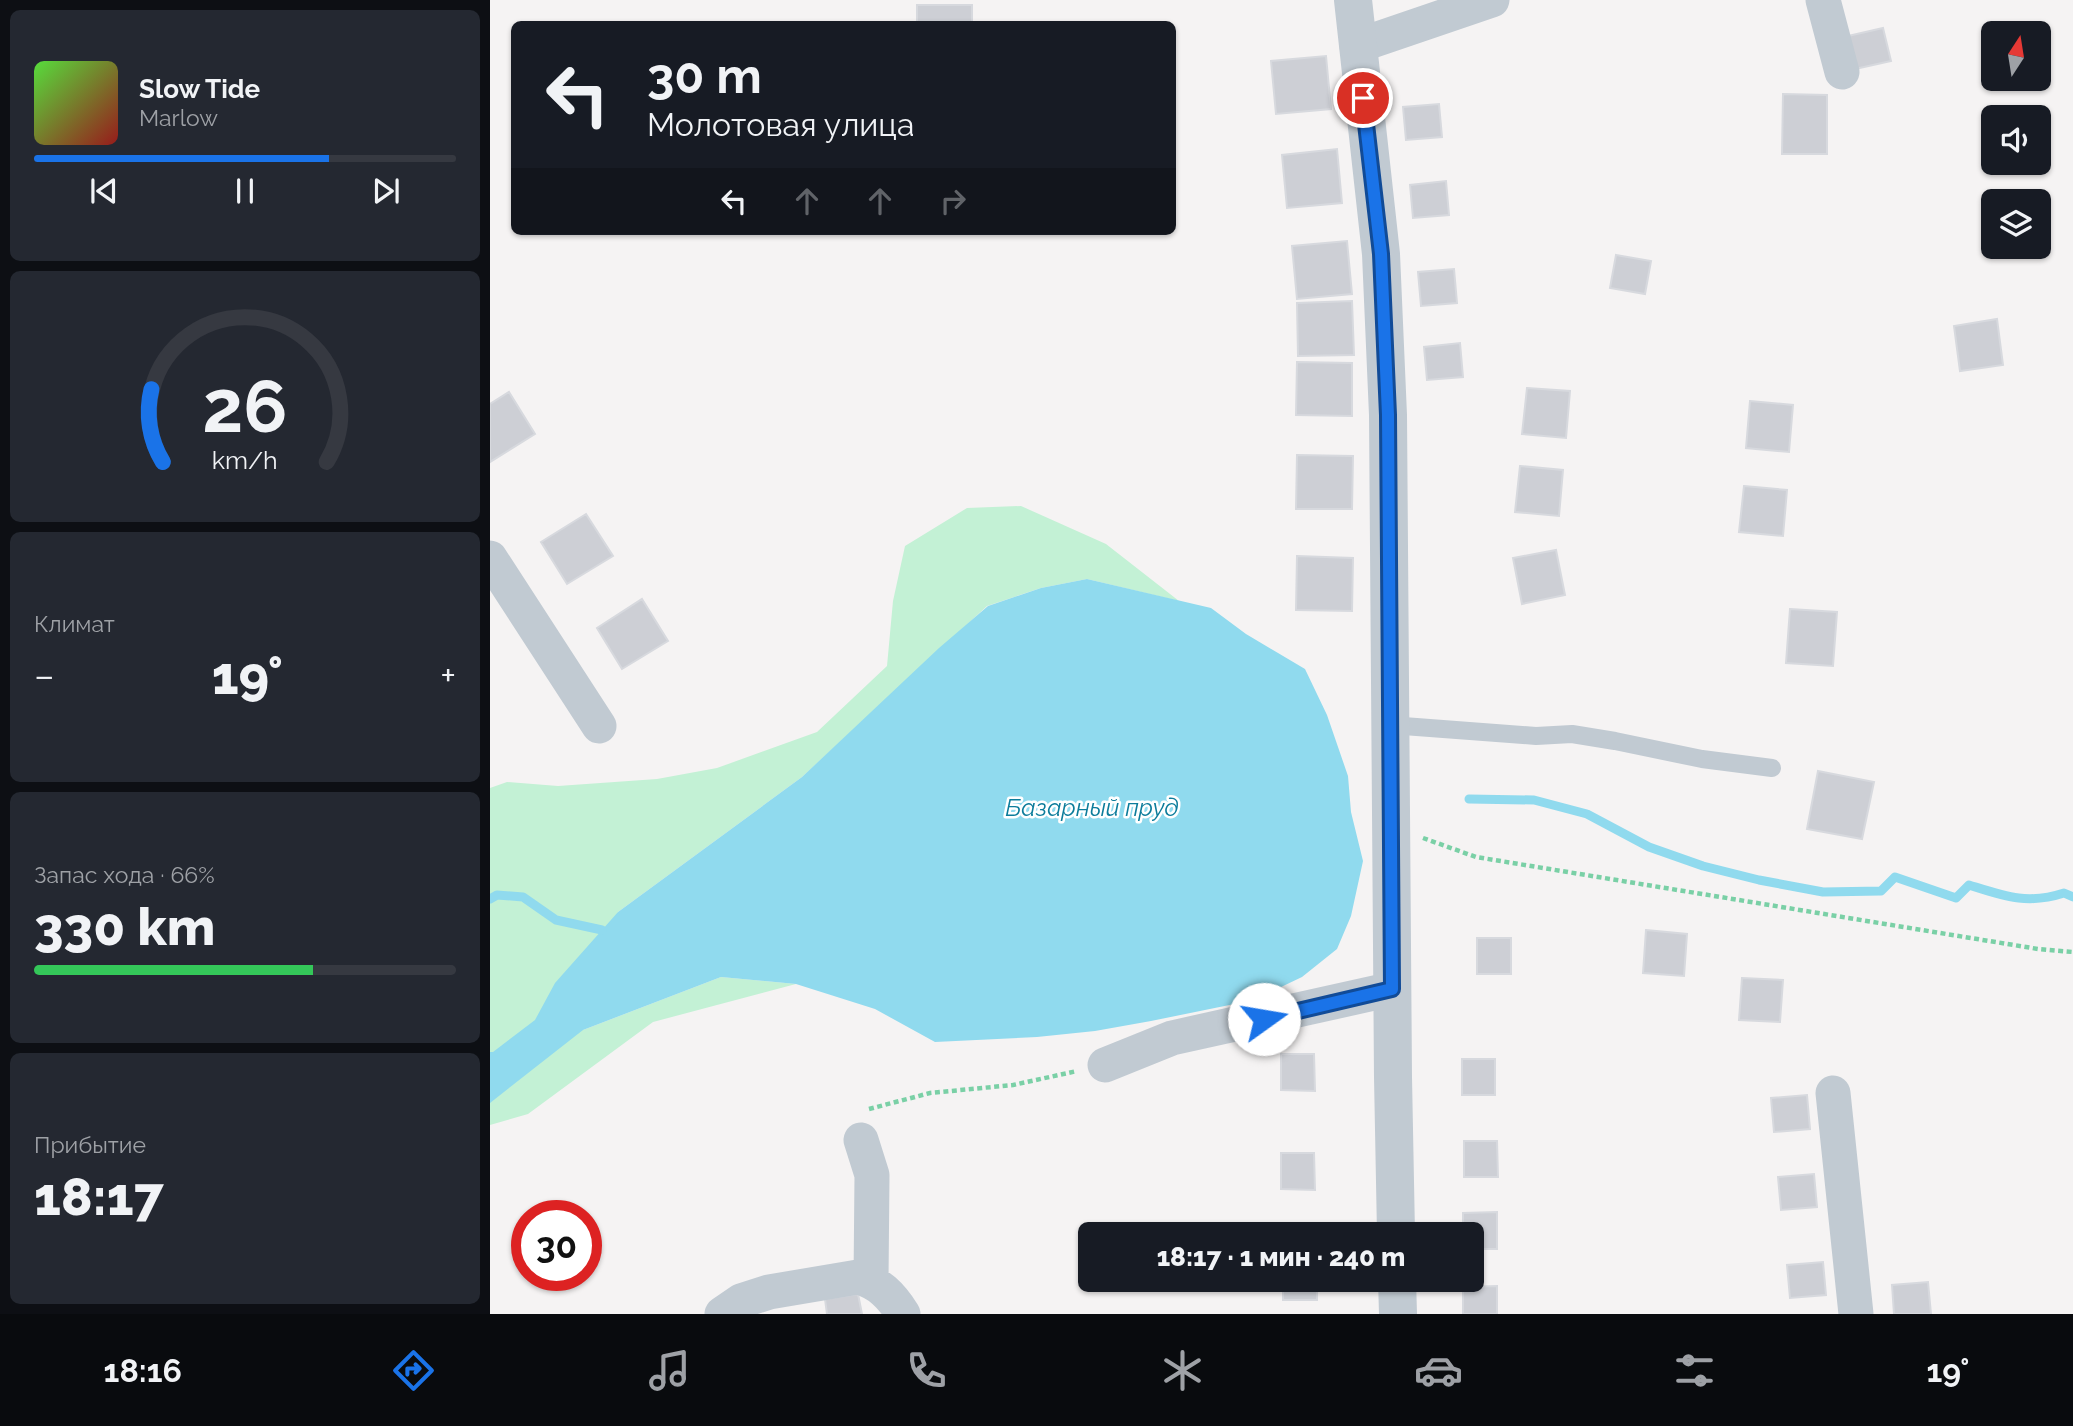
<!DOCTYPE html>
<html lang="ru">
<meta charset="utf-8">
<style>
:root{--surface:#171b24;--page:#242831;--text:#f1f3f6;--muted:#9ea1a6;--line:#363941;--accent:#1a73e8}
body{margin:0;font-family:Raleway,sans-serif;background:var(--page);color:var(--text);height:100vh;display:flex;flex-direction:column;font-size:26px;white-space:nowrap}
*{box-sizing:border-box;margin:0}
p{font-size:23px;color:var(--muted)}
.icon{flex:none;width:38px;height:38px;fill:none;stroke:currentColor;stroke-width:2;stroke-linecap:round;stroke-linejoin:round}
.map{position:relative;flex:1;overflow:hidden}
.drawer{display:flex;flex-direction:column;gap:10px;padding:10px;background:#0d0f14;width:490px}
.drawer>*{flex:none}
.hud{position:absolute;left:21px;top:21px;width:665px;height:214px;border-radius:10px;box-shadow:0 2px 5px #0004;background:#171b24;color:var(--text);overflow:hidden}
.needle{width:46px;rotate:12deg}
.buttons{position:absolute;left:1491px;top:21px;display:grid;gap:14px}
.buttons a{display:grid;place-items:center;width:70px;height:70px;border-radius:10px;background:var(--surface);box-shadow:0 2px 5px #0004;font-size:35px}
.speed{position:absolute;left:21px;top:1200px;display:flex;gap:14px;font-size:35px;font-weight:700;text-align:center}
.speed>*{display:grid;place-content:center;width:91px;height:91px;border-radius:50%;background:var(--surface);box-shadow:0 2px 5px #0004;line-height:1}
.speed .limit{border:10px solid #d22;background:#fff;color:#111}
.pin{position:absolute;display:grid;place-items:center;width:60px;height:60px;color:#fff;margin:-30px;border:4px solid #fff;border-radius:50%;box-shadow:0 2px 7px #0007}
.me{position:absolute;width:77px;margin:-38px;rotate:77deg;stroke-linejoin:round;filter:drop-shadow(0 0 5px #0008)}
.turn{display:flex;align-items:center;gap:24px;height:147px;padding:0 21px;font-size:32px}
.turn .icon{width:91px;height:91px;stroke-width:2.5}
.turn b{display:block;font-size:49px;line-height:60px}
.lanes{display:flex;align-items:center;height:66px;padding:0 21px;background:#0003;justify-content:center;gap:35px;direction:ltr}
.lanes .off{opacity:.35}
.big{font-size:52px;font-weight:800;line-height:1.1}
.drawer .widget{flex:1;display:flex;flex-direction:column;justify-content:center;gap:10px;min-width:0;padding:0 24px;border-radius:10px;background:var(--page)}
.drawer .dial{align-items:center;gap:0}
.dial svg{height:182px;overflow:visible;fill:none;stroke:var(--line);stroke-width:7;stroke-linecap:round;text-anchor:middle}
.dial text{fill:var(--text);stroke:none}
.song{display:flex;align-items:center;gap:21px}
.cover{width:84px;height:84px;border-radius:10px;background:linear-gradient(135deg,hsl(110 70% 55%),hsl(0 70% 35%))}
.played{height:7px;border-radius:4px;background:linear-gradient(90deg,var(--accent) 70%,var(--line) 70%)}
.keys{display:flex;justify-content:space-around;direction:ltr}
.heat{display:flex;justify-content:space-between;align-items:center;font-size:38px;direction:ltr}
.charge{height:10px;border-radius:5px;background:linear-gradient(90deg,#34c759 66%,var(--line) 0)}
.trip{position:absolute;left:588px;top:1222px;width:406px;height:70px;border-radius:10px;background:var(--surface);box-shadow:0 2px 5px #0004;font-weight:800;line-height:70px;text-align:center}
.dock{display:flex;height:112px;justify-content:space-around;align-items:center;background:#090b0e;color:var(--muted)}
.dock .icon{width:49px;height:49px}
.dock .on{color:var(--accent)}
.dock b{font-size:32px;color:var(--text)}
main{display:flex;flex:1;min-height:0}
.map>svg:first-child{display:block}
.green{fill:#c3f1d5}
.water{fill:#90daee}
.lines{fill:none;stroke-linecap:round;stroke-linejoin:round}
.stream{stroke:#90daee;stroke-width:9}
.building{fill:#cdcfd5;stroke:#d7d9de;stroke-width:2}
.path{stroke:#7ad0a6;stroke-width:4.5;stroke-dasharray:5 3.5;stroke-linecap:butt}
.service{stroke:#c1cad2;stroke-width:18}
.minor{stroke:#c1cad2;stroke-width:35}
.tertiary{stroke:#c1cad2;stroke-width:38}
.route-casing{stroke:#114b97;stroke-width:18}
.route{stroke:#1a73e8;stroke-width:12}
.labels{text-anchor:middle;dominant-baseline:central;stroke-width:5;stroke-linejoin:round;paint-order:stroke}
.water-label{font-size:24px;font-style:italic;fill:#0c7c9b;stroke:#fff}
</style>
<main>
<section class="drawer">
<div class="widget">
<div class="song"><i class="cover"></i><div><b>Slow Tide</b><p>Marlow</p></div></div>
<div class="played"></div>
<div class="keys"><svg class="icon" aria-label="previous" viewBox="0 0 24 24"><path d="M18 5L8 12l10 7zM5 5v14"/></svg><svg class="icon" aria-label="pause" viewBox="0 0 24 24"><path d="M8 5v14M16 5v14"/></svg><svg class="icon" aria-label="next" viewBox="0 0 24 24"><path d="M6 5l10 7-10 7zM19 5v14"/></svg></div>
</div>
<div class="widget dial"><svg viewBox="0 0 100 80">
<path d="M14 69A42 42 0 1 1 86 69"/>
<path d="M14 69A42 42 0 0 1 9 37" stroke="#1a73e8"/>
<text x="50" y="56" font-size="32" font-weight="700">26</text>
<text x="50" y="72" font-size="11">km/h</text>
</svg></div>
<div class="widget"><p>Климат</p>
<div class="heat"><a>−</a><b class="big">19°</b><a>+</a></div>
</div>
<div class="widget"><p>Запас хода · 66%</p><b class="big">330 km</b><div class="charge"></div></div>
<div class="widget"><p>Прибытие</p><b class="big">18:17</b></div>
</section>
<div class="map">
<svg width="1583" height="1314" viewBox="0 0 1583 1314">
<rect width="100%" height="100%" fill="#f5f3f3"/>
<path class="green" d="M531,506L616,544L689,601L597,579L551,588L497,606L312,777L128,912L93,1030L231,977L306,984L163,1022L38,1114L0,1125V788L17,782L68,786L167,779L227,768L327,732L397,666L403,601L415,546L477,508Z"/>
<path class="water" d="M597,579L721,608L756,634L815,669L837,715L858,776L861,812L873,861L861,916L847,949L812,977L764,1000L661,1021L605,1031L547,1037L445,1042L385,1009L306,984L231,977L93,1030L0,1103V1052H3L45,1020L65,983L128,912L312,777L449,648L498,606L551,588Z"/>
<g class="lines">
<path class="stream" d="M979,799L1044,800L1097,814L1159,847L1213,866L1269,880L1333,892L1391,891L1405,877L1466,898L1479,885C1514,896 1537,905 1574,893L1583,897
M0,899L7,895L33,897L66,920L112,930"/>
</g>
<path class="building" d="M427,5H482V24H427Z
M1393,28L1401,61L1365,69L1358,36Z
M836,56L841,109L786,114L781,61Z
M1293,94L1337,95V154H1292Z
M949,104L952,137L916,140L913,107Z
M847,149L852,203L797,208L792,155Z
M956,181L959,215L923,218L920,185Z
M857,241L862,294L807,299L802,246Z
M1126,255L1161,261L1155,294L1120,288Z
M964,269L967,303L931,306L928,272Z
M862,301L864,355L808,356L807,303Z
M1507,319L1513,365L1470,371L1464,326Z
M970,343L973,377L937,380L934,347Z
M807,362L862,363V416L806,415Z
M1037,388L1080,391L1076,438L1032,434Z
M19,392L45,434L0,462V404Z
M1260,401L1303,405L1299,452L1256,448Z
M807,455L863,456L862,509H806Z
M1030,466L1073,470L1069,516L1025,512Z
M1254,486L1297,490L1293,536L1249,532Z
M96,514L123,556L77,584L51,542Z
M1066,550L1075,595L1032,604L1023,558Z
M807,556L863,558L862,611L806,610Z
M152,599L178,641L132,669L107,628Z
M1300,609L1347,612L1343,666L1296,663Z
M1328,771L1384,782L1372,839L1317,829Z
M1156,930L1197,934L1194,976L1153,973Z
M987,938H1021V974H987Z
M1252,978L1293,980L1290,1022L1249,1020Z
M791,1054H824L825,1091L791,1090Z
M972,1059H1005V1095H972Z
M1317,1095L1320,1129L1284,1132L1281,1098Z
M974,1141H1007L1008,1177H974Z
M791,1153H824L825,1190L791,1189Z
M1324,1174L1327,1207L1291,1210L1288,1177Z
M1007,1212V1249H982V1234H973V1213Z
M1333,1262L1336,1295L1300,1298L1297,1265Z
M793,1279H827V1300H793Z
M1438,1282L1441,1314H1404L1402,1285Z
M1007,1286V1314H973V1287Z
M368,1294L372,1314H337L335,1299Z"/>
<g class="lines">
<path class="path" d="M933,838L986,857L1548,949L1583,952
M379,1109L440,1093L523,1085L587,1071"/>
<path class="service" d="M900,725L1046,736L1082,734L1125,741L1212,759L1282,768"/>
<path class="minor" d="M1333,0L1352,72
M867,46L1002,0
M0,558L109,726
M615,1065L682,1038L902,989
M1343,1093L1366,1314
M371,1140L382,1175L381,1281
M232,1314L251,1301L279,1292L368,1277C389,1283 401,1295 413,1314"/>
<path class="tertiary" d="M863,0L891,254L898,415L903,1077L906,1234
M907,1279L908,1314"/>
</g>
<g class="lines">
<g class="route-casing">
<path id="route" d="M774,1019L902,989L898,415L891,254L873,98"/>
</g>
<use href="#route" class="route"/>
</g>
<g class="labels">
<g class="water-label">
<text x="602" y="807">Базарный пруд</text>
</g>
</g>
</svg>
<div class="buttons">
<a><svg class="needle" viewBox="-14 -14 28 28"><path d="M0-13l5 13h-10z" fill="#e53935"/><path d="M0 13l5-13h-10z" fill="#9ea1a6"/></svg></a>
<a><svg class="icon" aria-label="sound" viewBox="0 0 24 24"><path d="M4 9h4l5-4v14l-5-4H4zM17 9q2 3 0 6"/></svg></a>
<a><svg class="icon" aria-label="layers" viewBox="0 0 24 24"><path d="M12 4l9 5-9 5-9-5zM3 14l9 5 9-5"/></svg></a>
</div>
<div class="speed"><div class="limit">30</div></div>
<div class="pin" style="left:873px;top:98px;background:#d93025"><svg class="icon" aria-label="arrive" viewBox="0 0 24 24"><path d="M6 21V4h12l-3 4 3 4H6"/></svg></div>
<svg class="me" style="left:774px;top:1019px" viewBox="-20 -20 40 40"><circle r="19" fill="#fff"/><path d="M0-13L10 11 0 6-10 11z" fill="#1a73e8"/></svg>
<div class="trip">18:17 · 1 мин · 240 m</div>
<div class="hud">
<div class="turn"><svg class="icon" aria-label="left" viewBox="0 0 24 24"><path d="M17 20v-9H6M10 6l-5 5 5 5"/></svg><div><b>30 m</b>Молотовая улица</div></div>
<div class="lanes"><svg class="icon" aria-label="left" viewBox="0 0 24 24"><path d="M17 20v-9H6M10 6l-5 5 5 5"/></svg><svg class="icon off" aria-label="ahead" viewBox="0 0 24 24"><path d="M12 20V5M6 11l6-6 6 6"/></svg><svg class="icon off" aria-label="ahead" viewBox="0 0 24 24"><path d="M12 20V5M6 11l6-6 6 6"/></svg><svg class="icon off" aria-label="right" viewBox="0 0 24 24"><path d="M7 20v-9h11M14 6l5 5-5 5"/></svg></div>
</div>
</div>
</main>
<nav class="dock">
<b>18:16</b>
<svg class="icon on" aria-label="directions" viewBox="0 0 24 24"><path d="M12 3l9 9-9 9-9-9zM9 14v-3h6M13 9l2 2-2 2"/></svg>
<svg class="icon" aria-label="music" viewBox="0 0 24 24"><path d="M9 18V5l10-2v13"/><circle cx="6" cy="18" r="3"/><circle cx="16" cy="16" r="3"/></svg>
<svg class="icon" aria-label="phone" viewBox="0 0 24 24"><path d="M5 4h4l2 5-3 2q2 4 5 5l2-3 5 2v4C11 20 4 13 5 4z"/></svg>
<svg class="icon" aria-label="climate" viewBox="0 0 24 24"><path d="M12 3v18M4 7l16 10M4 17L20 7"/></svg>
<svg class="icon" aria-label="car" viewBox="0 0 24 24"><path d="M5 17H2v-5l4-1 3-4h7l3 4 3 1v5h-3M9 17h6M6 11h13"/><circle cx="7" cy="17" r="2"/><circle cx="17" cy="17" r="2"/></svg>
<svg class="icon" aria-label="filters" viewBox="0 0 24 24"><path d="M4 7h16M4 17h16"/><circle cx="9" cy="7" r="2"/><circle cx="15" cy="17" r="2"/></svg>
<b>19°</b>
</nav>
